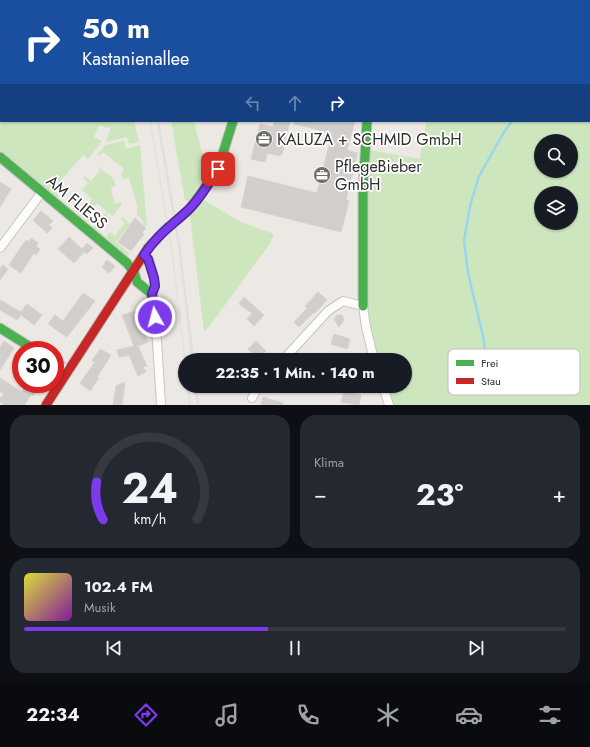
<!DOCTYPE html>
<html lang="de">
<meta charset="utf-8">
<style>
:root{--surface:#171b24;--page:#242831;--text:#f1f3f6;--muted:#9ea1a6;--line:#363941;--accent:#7c3aed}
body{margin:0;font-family:Jost,sans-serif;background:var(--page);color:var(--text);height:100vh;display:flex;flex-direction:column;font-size:15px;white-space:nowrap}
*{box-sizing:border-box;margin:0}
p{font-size:13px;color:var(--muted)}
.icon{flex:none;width:22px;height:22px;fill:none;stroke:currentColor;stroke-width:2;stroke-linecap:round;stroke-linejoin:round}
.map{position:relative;height:405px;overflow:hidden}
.sheet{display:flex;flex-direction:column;gap:10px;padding:10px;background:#0d0f14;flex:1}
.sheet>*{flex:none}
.banner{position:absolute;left:0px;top:0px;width:590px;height:122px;box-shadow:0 1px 3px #0004;background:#1a4fa0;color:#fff;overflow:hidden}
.buttons{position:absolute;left:534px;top:134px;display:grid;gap:8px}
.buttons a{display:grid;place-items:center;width:44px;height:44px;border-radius:50%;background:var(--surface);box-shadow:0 1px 3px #0004;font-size:20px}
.speed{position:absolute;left:12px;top:341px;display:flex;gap:8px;font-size:20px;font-weight:700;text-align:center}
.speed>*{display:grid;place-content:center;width:52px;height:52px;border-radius:50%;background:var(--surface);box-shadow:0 1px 3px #0004;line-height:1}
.speed .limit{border:6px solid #d22;background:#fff;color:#111}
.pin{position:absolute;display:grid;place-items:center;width:34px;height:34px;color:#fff;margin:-17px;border-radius:8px;box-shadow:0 2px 6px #0006}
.me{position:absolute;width:44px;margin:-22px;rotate:353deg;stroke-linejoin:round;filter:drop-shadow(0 0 3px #0008)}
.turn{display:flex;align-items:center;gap:14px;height:84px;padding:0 16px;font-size:18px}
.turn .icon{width:52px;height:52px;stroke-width:2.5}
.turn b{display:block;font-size:28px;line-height:34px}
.lanes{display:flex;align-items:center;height:38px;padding:0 16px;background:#0003;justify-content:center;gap:20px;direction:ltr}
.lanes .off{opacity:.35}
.big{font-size:30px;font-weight:700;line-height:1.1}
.sheet .tile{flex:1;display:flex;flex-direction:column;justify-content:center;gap:6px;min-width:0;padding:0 14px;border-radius:16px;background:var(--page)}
.sheet .dial{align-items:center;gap:0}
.dial svg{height:104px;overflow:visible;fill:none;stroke:var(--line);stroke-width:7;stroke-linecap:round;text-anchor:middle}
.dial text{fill:var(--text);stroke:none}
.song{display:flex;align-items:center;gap:12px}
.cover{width:48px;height:48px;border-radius:6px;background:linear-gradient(135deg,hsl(60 70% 55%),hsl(290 70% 35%))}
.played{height:4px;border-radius:2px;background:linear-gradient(90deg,var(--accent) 45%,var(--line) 45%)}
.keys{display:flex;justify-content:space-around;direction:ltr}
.heat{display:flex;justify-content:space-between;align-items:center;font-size:22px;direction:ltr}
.sheet .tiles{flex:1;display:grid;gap:10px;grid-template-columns:1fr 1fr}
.tile:last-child{grid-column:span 2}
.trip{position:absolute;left:178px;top:353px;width:234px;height:40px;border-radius:20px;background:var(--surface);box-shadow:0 1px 3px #0004;font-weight:700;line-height:40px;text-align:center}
.menu{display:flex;height:64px;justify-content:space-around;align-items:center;background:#090b0e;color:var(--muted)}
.menu .icon{width:28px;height:28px}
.menu .active{color:var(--accent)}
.menu b{font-size:18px;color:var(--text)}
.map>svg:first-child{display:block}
.green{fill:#cee6be;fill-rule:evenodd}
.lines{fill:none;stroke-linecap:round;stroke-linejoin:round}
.stream{stroke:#99d6ec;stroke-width:2.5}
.building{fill:#d1cecb;stroke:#d7d4d0}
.street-casing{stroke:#c5c4c5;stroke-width:10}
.fast-casing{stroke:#c5c4c5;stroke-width:11}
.jam-casing{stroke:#c5c4c5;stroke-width:11}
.street{stroke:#fcfcfb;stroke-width:8}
.fast{stroke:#4caf50;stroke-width:9}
.jam{stroke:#c62828;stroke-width:9}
.tram{stroke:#dfdfe1;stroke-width:1}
.rail{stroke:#dfdfe1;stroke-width:2.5}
.route-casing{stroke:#51269a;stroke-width:10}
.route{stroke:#7c3aed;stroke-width:7}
.labels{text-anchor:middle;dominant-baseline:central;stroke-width:3.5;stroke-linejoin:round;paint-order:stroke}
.poi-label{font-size:16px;fill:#2e2e2e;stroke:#fff;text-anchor:start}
.street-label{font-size:16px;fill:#2e2e2e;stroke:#fff}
.key{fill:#fff;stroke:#c0c0c0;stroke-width:1}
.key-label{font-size:11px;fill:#2e2e2e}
</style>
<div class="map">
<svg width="590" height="405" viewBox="0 0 590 405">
<rect width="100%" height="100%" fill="#ece8e4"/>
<path class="green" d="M0,0H112V1H1V121H134L139,142L129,144L127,137L106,142L110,128L107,127V128L99,125L94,137L102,141L88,159L83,155L56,186L61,192L57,197L85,220L90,216L89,220L86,222L0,152Z
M508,0H590V405H390L384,386H405V360H376L365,304L364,149L420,159L426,121H589V1H508ZM541,141H571V171H541ZM541,193H571V223H541Z
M171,121H194L203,157L212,165L188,201L185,200Z
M124,141L126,149L140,145L147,226H145L141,218L137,215V205L129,178L123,179L121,174L124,169L103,152L99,156L97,155L105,145Z
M95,165L112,177L116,185L111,188L115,204L121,202L122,204L113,216L109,213L106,215L110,219L109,220L103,216L107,212L97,203L93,208L89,204L92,199L82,190L88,183L83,178L85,176L91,181L100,170Z
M202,199L241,222L274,234L269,245L208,328L204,331L190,217Z
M122,217L130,224L116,242L130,254L127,257L93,228L96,225L99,224L96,228L106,237L110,232L115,236L125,223L121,219Z"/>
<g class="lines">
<path class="stream" d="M546,1V0
M488,370L483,336L468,273L464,241L470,206L479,176L504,132L512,121"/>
</g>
<path class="building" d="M274,121H290L282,154L280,156L267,153L265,162L251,159L260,124L273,127Z
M294,121H355L347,150L357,153V155L346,200L349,201L341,232L241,207L248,176L317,193L332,133L294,124Z
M0,182L11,189L0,207Z
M41,211L53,221L49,225L52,228L47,233L33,220Z
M135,218L146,228L142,233L144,234L131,251L118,242Z
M69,237L82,249L87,243L93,248L87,254L84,252L74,263L58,249Z
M31,238L38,243L36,246L40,249L36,255L34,253L21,273L9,265L26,240L29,242Z
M107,260L115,266L109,273L102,267Z
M3,265L8,269L0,280V269Z
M318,292L327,300L314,314L313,313L299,327L294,322L307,308L305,306Z
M83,293L95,301L67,337L48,324L55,315L63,321Z
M244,297L264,315L254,326L247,319L252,313L239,304Z
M0,300L21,312L27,304L42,315L34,325L21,315L17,320L0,310Z
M135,311L148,342L138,346L147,366L143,367L146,372L138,376L129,355L119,357L117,350L134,346L122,315Z
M337,315H342L344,320L339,327L334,319Z
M334,334L350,339L347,349L331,344Z
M4,341L14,348L0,370V348Z
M256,341L266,351L258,359L248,349Z
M100,349L111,355L97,377L99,378L90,391L80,383L95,362L92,361Z
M0,378L22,392L27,384H41L33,396L31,395L24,405H4L0,402V399L4,393L0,392Z
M125,382L122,405H113L116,386Z
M344,391L361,395L359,405L341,402Z
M263,397L283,403V405H261Z"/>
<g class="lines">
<g class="street-casing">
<path id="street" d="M300,1V0
M386,1V0
M0,248L42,192
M144,255L149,259L154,277L155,286L152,294L157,341L161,405
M283,360L328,311L343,301L363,306L366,327L374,360
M55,362L69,371
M383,386L389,405
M252,398L259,386"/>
</g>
<g class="fast-casing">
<path id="fast" d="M0,157L127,263L134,272L137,282L152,294
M148,248L167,228L188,211L218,169L233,121
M363,306V190L367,121
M0,328L35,350"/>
</g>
<g class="jam-casing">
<path id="jam" d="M46,405L148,248"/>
</g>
<use href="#street" class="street"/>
<use href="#fast" class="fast"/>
<use href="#jam" class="jam"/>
<path class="tram" d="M123,0V1
M150,121L172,250L185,360
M188,386L190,405"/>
<path class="rail" d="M137,0V1
M158,121L179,245L193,360
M196,386L198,405"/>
</g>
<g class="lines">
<g class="route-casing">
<path id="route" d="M155,317L152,294L155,286L154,278L148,259L144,255C157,235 170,227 187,211C200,200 209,182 218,169"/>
</g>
<use href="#route" class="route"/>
</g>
<defs>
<g id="office-disc" transform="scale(0.9)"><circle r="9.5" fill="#706f6e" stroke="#fff"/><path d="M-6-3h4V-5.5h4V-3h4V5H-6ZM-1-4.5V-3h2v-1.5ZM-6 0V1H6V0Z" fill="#fff"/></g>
</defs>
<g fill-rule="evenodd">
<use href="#office-disc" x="264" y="139"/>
<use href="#office-disc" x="322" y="175"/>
</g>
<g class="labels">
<g class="poi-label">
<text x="277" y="139">KALUZA + SCHMID GmbH</text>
<text x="335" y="166">PflegeBieber<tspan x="335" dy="18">GmbH</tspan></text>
</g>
<g class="street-label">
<text transform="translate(77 202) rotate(40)">AM FLIESS</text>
</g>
</g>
<rect x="448" y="349" width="132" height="46" rx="6" class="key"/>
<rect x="456" y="360" width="18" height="6" fill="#4caf50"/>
<rect x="456" y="378" width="18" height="6" fill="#c62828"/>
<g class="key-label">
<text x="481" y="367">Frei</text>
<text x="481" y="385">Stau</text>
</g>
</svg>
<div class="buttons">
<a><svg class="icon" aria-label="search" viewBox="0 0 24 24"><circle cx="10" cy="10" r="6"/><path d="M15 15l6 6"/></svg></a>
<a><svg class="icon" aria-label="layers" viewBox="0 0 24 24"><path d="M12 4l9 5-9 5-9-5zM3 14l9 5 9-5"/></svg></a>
</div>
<div class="speed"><div class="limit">30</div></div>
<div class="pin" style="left:218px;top:169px;background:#d93025"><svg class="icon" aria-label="arrive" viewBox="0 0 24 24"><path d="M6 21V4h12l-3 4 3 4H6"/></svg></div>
<svg class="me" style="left:155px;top:317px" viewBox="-20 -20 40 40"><circle r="17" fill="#7c3aed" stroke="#fff" stroke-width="3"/><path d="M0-11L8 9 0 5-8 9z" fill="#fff"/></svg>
<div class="trip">22:35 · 1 Min. · 140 m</div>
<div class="banner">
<div class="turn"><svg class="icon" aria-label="right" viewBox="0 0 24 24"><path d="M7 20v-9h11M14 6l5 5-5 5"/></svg><div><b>50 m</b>Kastanienallee</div></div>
<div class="lanes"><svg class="icon off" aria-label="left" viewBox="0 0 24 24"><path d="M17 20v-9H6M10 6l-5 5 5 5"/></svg><svg class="icon off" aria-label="ahead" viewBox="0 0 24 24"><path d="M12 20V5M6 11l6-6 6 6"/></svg><svg class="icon" aria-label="right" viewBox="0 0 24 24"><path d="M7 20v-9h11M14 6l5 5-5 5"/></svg></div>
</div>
</div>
<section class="sheet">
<div class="tiles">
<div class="tile dial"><svg viewBox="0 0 100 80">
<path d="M14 69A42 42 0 1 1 86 69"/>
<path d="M14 69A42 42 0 0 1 9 40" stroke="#7c3aed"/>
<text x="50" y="56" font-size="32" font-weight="700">24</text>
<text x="50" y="72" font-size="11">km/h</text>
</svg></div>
<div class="tile"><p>Klima</p>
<div class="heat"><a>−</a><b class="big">23°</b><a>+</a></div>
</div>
<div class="tile">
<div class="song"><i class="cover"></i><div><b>102.4 FM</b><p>Musik</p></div></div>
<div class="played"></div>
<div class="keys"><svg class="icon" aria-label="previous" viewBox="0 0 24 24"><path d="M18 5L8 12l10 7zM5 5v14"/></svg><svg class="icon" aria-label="pause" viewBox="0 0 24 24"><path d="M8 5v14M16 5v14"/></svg><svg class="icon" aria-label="next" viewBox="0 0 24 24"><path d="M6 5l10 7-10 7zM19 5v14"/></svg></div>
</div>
</div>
</section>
<nav class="menu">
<b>22:34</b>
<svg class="icon active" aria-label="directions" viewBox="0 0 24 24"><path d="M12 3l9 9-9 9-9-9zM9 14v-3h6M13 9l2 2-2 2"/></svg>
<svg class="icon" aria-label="music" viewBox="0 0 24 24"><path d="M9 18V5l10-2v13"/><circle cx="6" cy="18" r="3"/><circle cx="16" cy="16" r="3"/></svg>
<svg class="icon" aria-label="phone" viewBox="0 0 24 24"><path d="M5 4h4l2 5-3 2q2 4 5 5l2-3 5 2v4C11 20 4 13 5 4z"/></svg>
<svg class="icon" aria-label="climate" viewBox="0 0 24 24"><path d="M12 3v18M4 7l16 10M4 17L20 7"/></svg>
<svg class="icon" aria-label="car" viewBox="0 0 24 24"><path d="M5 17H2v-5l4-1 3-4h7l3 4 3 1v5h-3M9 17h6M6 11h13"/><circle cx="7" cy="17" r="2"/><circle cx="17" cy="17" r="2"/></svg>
<svg class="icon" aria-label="filters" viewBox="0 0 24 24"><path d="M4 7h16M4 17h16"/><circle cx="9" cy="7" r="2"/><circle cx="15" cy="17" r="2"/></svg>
</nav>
